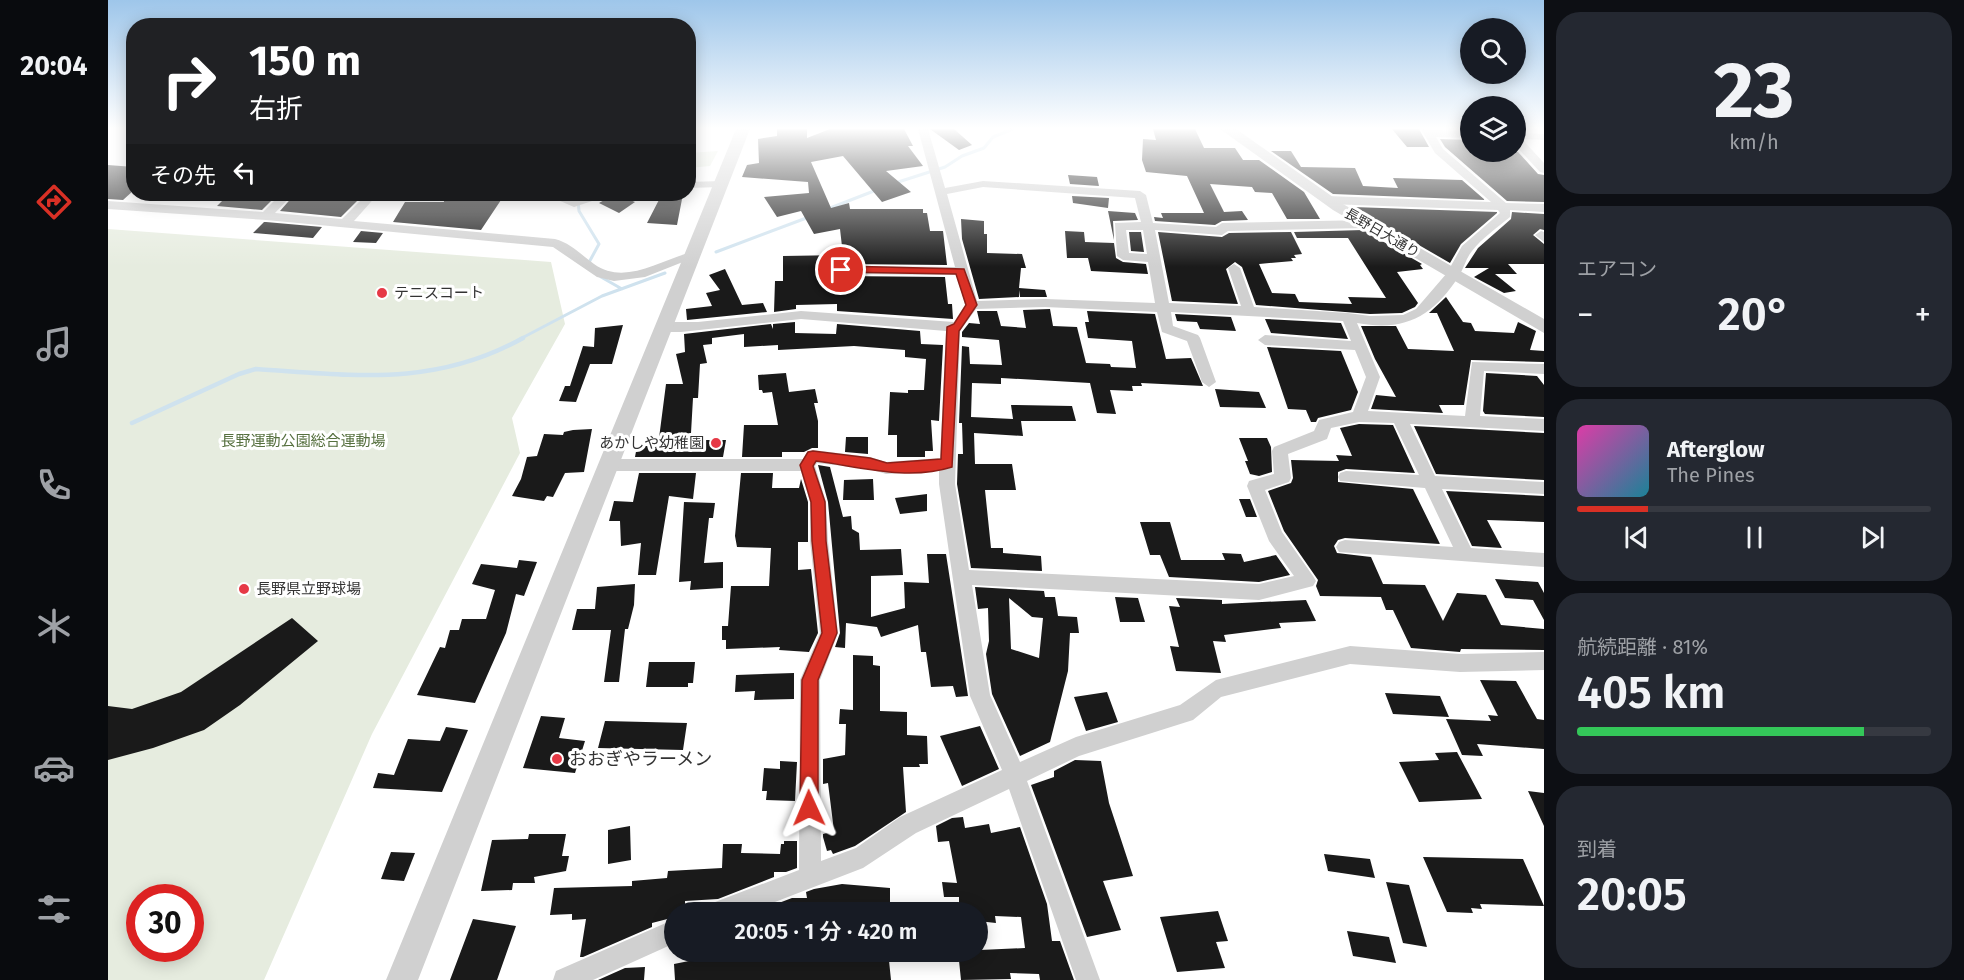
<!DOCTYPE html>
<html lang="ja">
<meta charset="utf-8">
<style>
:root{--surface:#171b24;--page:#242831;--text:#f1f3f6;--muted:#9ea1a6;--line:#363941;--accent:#d93025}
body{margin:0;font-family:"Fira Sans","Noto Sans JP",sans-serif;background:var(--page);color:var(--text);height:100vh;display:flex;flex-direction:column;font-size:22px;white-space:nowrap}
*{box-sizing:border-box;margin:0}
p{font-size:20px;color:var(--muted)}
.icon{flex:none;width:33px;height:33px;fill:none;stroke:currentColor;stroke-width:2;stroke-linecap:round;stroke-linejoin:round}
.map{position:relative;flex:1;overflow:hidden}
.side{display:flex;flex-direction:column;gap:12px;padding:12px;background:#0d0f14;width:420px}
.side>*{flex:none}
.top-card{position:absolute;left:18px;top:18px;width:570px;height:183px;border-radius:24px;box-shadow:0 3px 15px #0003;background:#202124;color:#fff;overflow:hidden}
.fabs{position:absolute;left:1352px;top:18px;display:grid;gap:12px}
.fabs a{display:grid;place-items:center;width:66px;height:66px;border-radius:50%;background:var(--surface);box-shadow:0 3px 15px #0003;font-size:30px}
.speed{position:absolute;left:18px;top:884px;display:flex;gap:12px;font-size:30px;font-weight:700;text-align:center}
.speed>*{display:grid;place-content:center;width:78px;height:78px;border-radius:50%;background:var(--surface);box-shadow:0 3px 15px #0003;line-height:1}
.speed .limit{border:9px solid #d22;background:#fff;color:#111}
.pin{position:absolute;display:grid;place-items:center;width:51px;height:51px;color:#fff;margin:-26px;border:3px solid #fff;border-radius:50%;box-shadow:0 2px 6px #0007}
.me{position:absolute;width:66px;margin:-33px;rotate:359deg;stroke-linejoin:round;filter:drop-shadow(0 0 4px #0008)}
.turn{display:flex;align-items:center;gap:21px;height:126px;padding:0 24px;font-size:27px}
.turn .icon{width:78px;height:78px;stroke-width:2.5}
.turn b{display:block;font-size:42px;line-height:51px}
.then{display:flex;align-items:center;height:57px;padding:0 24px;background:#0003;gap:12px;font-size:22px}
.big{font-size:45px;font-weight:600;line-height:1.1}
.side .widget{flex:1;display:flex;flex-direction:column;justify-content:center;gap:9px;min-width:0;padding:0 21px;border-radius:24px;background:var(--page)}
.side .dial{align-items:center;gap:0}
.dial b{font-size:78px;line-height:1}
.song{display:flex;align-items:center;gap:18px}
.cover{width:72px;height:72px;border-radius:9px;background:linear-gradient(135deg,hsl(320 70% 55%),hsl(190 70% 35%))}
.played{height:6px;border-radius:3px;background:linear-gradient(90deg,var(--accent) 20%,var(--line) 20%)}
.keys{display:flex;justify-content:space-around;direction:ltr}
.heat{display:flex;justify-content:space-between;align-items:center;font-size:33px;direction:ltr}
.charge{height:9px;border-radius:4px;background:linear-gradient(90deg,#34c759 81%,var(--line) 0)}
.trip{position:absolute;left:556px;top:902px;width:324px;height:60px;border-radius:30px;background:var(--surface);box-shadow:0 3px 15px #0003;font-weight:600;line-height:60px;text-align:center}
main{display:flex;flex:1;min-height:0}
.tab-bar{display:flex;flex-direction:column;width:108px;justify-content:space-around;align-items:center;background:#090b0e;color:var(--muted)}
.tab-bar .icon{width:42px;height:42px}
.tab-bar .current{color:var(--accent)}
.tab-bar b{font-size:27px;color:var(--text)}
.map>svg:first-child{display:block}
.green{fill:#e6ecdf;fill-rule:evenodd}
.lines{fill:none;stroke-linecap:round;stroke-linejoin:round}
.stream-far1{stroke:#cfe2ee;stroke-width:3}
.stream{stroke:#cfe2ee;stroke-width:4.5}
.building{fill:#1a1a1a;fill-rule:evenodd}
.minor{fill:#d0d0d0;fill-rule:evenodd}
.tertiary{fill:#d0d0d0;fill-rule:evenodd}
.route{fill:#d93025;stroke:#8d1f18;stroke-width:1.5}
.poi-dot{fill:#e63946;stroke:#fff;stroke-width:2}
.labels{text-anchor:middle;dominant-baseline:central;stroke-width:6;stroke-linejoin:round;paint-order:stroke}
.far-street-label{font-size:14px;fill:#333;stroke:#fff}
.poi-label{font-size:15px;fill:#333;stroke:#fff;text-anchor:start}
.park-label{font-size:15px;fill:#56703f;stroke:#fff}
.near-poi-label{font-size:18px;fill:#333;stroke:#fff;text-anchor:start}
</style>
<main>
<nav class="tab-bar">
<b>20:04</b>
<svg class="icon current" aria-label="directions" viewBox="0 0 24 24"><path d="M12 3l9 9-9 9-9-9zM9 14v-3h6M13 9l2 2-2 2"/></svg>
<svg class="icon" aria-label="music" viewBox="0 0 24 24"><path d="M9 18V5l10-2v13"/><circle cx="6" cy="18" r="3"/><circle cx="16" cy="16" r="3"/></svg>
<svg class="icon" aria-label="phone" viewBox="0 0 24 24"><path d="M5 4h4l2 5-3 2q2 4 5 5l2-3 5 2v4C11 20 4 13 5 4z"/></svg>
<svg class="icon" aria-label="climate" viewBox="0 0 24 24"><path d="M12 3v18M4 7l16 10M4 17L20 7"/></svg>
<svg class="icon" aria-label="car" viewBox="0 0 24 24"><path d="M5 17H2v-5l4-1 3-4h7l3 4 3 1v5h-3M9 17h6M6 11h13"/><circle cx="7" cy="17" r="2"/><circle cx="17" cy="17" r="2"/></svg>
<svg class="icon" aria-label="filters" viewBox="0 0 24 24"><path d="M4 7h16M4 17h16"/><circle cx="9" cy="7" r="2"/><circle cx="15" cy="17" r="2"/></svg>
</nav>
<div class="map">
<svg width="1436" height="980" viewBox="0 0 1436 980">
<rect width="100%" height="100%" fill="#fff"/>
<path class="green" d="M610,151L602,166L581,168V153Z
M0,229L443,262L457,324L404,418L412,453L264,734L156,980H0ZM32,897H82V948H32Z"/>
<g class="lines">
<path class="stream-far1" d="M787,183L837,167L854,156L876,148L885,137L905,129
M465,194L470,200L471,211L491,244L479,266
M717,210L771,189
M608,252L701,217
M493,277L514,289
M412,339L494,296L557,273"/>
<path class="stream" d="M24,423L131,374L148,369C244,375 326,388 415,338"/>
</g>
<path class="building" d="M669,129H699V138L722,129H796L805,146H800L815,166L778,171L803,192L774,202L735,156L703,162L723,208L741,203L742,209H815V213H819L822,231H835L839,265L733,264L725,271L733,276L837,277L840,304H844L845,319L729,311V304L688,305V309L666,312L667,281H675V256L735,255L732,229L706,234L693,211L669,217L656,197L701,193L700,182L634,177L639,165L651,163L650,139L669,136Z
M822,129H846L864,145L851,150Z
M1045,129H1087L1096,148H1127L1135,160H1151L1196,192L1212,219H1179L1164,193L1147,192L1144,187L1102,184L1116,212L1134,211L1140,220L1114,221L1107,225L1047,221L1046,217L1055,218L1053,213H1096L1079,176L1038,172L1034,160L1035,139L1048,140Z
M1284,129H1311L1321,147H1299Z
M1332,139L1362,140V152H1410L1430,174L1436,175V202L1399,201L1337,147Z
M1163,151H1183L1193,167L1247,168L1255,186L1290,188L1285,178L1354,180L1377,200L1225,194Z
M0,165L26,167V190L15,200L0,199Z
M960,175L989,177L991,186L962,184Z
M121,194H170L154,210L109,206Z
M187,194H256L233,217L172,211Z
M335,194H397L373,230L285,222L297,202H336Z
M507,194L527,202L511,213L491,203Z
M554,194H575L569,225L539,223Z
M964,196L1001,198L1000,208L965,203Z
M1245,207L1389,212V213L1353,244L1342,263Z
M1000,211L1027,213L1030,220L1005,221L1006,240Z
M1404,212L1436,214V230L1432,229L1425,235L1436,244V264H1400L1409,274H1387L1408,291L1396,293L1366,277L1381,268H1357L1370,248L1403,219Z
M853,219L876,221V234H879V253L914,254L918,268H913L911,288L937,290L939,297H912L911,290V297L871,299L854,239Z
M156,222H158L214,227L205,238L145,233Z
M1255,230L1314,264L1312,265L1315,269L1289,272L1310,303L1307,307L1294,313L1262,314L1148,305L1134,267L1127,262L1118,269L1130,304L1064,301L1050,232L1114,237L1121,233L1183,232L1194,254L1186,255L1188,258H1183L1185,261L1151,264L1164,293L1187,294L1191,302L1244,304L1240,297L1278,298L1240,238H1189L1186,232Z
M253,231L275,233L268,243L245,242Z
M957,231L976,232L977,242L1006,243L1008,258L1015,262L1038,264L1040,274L983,271L980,258H959Z
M1021,232H1033L1036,252L1023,251Z
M617,269L634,305L655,303L659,312L579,320L578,309L604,306L598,293L612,290L601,275Z
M1338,297L1355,322L1363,323L1367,331L1406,333L1410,322L1428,331L1422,350L1436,351V362L1363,360L1356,405H1331L1335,413L1263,409L1268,395L1288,397L1267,359L1253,326H1288L1300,349L1346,351L1329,313H1321Z
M942,309L945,326L969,327L978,363L1002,364L1003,367L1028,368L1024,341L980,338L977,322H981L979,311L1047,314L1058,359L1083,358L1095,386L1033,383L1034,386H1024L1025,391L1002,390L1008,414L989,413L982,383L893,378V384L864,383L863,417L905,419L903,405L964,406L968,421H913L915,436L866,433L867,464H904L908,490H877L883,548H895V553L933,556L934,571L863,568L849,484L850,454H855L854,423H851L854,346L861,347L862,364L894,365L891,340L854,337V332L861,323L872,324L869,311H889L893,326L918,328L915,310Z
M1067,314L1123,317L1128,331L1092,329L1089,322L1069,321Z
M1157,319L1233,323L1240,339L1163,333Z
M687,322V333L728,334L729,324L812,331L813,344L835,345L831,421L823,420L825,451H817V457H789V435H780L782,392L800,393V390H816L818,359L797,357V350L746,346L670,350V345L636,347V334L604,338V344L595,345L599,363L592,364L590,398H585L583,433H588L587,440H618L615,457H527L529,446H550L558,384H575L568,354L577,352L576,334L663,324L665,329V324Z
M515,325L504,364H482L468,402L451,401L457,386H462L475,346L486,347L487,328Z
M1159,347L1233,351L1250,392L1243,410L1210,418L1208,422H1203L1198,410L1180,409Z
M678,373L681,392L707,389L710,403H706L710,421V448H704L696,452H674V457H634L636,425H670L664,392L655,393L654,390H651L650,375Z
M1378,373L1429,376L1436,385V417L1377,414L1375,411Z
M1107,389L1151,392L1158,408L1112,407Z
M1251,424L1285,425L1307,473L1238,469L1230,472V482L1305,489L1332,544L1237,538L1230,540L1226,546L1229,553L1263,557L1275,584L1317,585L1335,621L1349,593L1378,595L1393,625L1436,629V650L1353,649L1352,652L1303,648L1285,610H1278L1273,597L1212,596L1208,586L1210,580L1176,531L1160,491L1183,483L1185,478L1183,460L1231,461L1228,455L1244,456L1232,428Z
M1306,426L1436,433V480L1328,474Z
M484,429L476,472L457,473L445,497L439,496L436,501L404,496L413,479L419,457L429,456L436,434L455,435L456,432L465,430Z
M738,437H760V454L737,452Z
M1131,438H1159L1163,447L1164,472L1151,476L1142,474L1137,461H1140Z
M710,465L722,467L735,517L743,516L744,529L751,533L752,550L793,549L795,575L763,576V617L797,608L796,582L821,583L819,554H838L860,696L848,697L845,686L823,687L818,652H813L810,625L773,637L769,627L738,623L737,648L727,647L732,633L720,502Z
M531,473H588L585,499L561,496L548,575H530L533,543L513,546L512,521H501L506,501L525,502Z
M633,473H665L664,488H691L693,479L700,502V542H690V570L703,569L710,633L701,652L671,650L672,647L618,649V640H614V626H620L623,586H661L663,548L629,547L627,536Z
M765,479L766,500H735L736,480Z
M1338,491L1436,496V522L1379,520L1394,548L1364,546Z
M819,494V511L792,514L787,498Z
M1131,499H1142L1149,517H1138Z
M576,502L607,503L605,518H601L596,563L615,562V588L582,590L583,581L571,582Z
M1032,522H1062L1073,560H1117L1114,553L1133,554L1136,562L1168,555L1182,575L1151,582L1061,577L1052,555H1042Z
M411,560L429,562L416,596L408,594L398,633L367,703L309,695L332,647L337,648L342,630H351L354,619H378L387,590L364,584L373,564L409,568Z
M1387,579L1430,582L1436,593V620L1425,600L1397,598Z
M527,584L526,605L520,629H517L511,682H496L503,630H464L469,609H487L489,587Z
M867,587L936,591L937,597H947L950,616L969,617L971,633H962L960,671L942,742L912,756L884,694L878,654L881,641L880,608L870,609ZM901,598L924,617L935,618L931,658L903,649Z
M1007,597L1030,598L1037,622H1012Z
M1068,598L1114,600V604L1198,600L1208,621L1171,623L1173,628L1116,635L1118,642L1105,641L1113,673L1068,671L1062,646L1071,647L1061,606L1072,607Z
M184,618L210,641L132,705L96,730L45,748L0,760V706L24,709L73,692Z
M745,655L765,656V665L772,666V711L799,712V735L819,736L820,764H811L812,767H795L798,812L747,846L725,854L723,850L719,851L715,837V834L726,831L720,783L715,784V759L737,755L738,724H731L732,709L745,710Z
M541,662H587L585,683H580V687H538Z
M686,673V699L646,700L647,691L627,692L628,675Z
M1372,680L1408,681L1429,719L1436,720V749L1369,744L1375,756L1354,755L1338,719L1383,721L1380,715L1390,716Z
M999,692L1010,722L978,731L966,697Z
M1277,693L1332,696L1341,717L1285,714Z
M433,716L457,718L451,738L477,741L467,773L415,768Z
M497,721L579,723L575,750L490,748Z
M872,726L891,769L854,786L832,736Z
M338,727L360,730L334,792L265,788L270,773L286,775L300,739L332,741Z
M1349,752L1374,799L1311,802L1291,762L1331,760L1327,753Z
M967,760L993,761L1001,803L1025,876L995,881L1013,930L979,937L923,785L946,777V771Z
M672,761L689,762L687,801L658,800L659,791H654L656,768L672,769Z
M1420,791L1436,793V826Z
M855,817L857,828L881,824L883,833L912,827L939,904L944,941H952L966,980H932L931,974L902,973L903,979L853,980L850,951L917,948L913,917L887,916L888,923L870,921V912H851V897H836L834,882L849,883L841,841L830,842L828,826L844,818Z
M522,826L523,860L500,864V830Z
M421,834H458L454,856H461L458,871L426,877L427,883H405L404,890L373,891L384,840L420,839Z
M676,841H689V868L678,872H666V877L610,899L577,901V912H567V917L544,923V927L475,957H472L478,919L464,920V914L442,915L446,888L524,886V881L559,878L560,871L614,868L615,844H634L633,853L672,854L673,844H676Z
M283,852L307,853L296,881L273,879Z
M1216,854L1262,859L1267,878L1220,871Z
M1315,857L1415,859L1436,906L1372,904L1374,909L1363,908L1365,913L1339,912Z
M1278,882L1301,885L1319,947L1295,943Z
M734,884L782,888V912H655V909L684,898H699L698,892L706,889Z
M1110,911L1120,941L1108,942L1117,968L1069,972L1052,917Z
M365,919L408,926L389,980H342Z
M1239,931L1281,937L1288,963L1245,956Z
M606,951L705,954L704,951H780L783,980H567L566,964L606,956Z
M537,967L536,980H490L517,968Z"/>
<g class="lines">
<path class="minor" d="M810,129H820L837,188L875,181L1032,191L1038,195L1045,223L1108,227L1114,223L1258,220L1264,224L1258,228L1120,231L1114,235L1047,230L1061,303L1133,306L1120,268L1126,264L1132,268L1146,307L1240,313L1262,316L1295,315L1308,309L1339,273L1354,246L1392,213L1390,210L1219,204L1213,200L1219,196L1383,202L1327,153L1313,129L1362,132V138L1328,137L1335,149L1398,203L1436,204V212L1402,210V217C1390,227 1374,238 1364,251C1358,258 1356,268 1351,276C1325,316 1298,332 1249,323L1272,377L1260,411L1357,416L1364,362L1436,364V374L1376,371L1372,416L1436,419V431L1302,424L1327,476L1436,482V494L1334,489L1363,548L1436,553V567L1231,552L1228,547L1231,542L1237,540L1345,547L1317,488L1232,481L1230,477L1232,473L1238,471L1311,475L1286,423L1251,422L1223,428L1219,439L1180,454L1183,478L1181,482L1157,490L1174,532L1205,576L1208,581L1205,586L1151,600L864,585L882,695L912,762L968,737L1072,705L1108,680L1242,646L1352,654L1436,652V670L1352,672L1242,664L1113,697L1085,720L971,756L919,781L992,980H968L901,789L808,833L755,868L641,912H598L602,904L691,870L692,680L712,633L702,541V502L693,471H500L492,465L500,459H695L699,452L705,450L762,457L778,462L832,458L838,331L693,319L573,332H556L549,327L556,322H590L693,311L846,322L857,305L849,275L733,274L727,270L733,266L847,267ZM875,187L1027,198L1033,222L1007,223L1009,256L1015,260L1040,262L1047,303L937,299L869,301L839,194ZM1018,230H1035L1039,254L1021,253ZM937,307L1049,312L1054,332L1079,341L1094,382L1101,387L1108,382L1092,338L1090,335L1065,326L1063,312L1235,321L1243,341L1157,335L1150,340L1157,345L1247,350L1258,377L1245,412L1211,420L1206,431L1166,447L1164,451L1166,474L1141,481L1139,486L1161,541L1186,576L1151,584L861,570L847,484L852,331L868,309ZM709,463L762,469L778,474L831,471V484L862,696L894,770L792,817L748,848L713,861L712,680L730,633L720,541L718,502L707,466Z
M1407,133L1436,134V140L1414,139L1436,163V173L1432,172L1407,145Z
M580,182L613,181L619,184L613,187L580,188Z
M173,194H185L167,213L234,219L259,194H270L246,221L447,239C463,243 473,255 486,264C517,286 552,260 584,252L590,256L537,277L506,281L489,277L445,247L158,220L0,209V201L155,212Z
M274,194H329C318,202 285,202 274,194Z
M436,194C447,193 455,197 465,199C476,200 491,193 505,194L466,207Z
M1433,231L1436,232V242L1427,235Z
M567,919V943L485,980H445L448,971Z"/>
<path class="tertiary" d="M628,129H642L310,980H278Z
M1112,129H1128L1235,204L1436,319V333L1225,210Z"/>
</g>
<linearGradient id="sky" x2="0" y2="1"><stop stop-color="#9ec6ea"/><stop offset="0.48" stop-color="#fff"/><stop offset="1" stop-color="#fff" stop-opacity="0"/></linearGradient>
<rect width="1436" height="267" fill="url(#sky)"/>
<path class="route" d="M733,266L856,269L869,305L851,331L844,467C800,481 753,467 708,461L705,466L717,502L718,541L729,633L710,680V808L707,814L701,817L695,814L692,808L694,680L714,633L704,541L703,502L692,465L700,452L705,451L762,458L779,463L833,459L839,327L846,324L858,305L848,274L729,272L728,270Z"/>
<g class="poi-dot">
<circle cx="274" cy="293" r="6"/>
<circle cx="608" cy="443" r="6"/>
<circle cx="136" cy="589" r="6"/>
<circle cx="449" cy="759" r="6"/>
</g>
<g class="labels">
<g class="far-street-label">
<text transform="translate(1274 233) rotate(30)">長野日大通り</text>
</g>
<g class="poi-label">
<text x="286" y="293">テニスコート</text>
<text x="596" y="443" text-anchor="end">あかしや幼稚園</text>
<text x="148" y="589">長野県立野球場</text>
</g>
<g class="park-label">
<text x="195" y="441">長野運動公園総合運動場</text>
</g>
<g class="near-poi-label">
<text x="461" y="759">おおぎやラーメン</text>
</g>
</g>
</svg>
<div class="fabs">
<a><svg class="icon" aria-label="search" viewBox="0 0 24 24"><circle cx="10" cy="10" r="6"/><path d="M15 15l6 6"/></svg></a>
<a><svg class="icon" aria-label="layers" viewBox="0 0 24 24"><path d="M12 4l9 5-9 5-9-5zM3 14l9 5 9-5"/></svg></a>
</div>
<div class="speed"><div class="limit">30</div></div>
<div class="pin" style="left:733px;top:270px;background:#d93025"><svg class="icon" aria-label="arrive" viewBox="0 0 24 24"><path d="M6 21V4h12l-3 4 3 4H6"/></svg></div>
<svg class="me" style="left:701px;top:808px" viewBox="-20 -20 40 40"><path d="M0-17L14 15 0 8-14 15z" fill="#d93025" stroke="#fff" stroke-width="4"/></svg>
<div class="trip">20:05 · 1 分 · 420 m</div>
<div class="top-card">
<div class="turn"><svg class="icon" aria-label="right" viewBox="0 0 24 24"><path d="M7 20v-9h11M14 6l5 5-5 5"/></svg><div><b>150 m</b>右折</div></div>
<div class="then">その先<svg class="icon" aria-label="left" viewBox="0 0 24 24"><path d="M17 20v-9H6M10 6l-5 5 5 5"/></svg></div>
</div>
</div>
<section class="side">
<div class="widget dial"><b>23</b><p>km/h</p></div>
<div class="widget"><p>エアコン</p>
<div class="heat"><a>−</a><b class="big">20°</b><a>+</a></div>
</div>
<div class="widget">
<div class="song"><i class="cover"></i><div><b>Afterglow</b><p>The Pines</p></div></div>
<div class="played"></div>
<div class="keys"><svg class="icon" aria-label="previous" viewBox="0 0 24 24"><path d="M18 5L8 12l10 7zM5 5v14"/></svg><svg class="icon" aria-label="pause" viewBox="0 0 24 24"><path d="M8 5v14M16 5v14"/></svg><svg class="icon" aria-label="next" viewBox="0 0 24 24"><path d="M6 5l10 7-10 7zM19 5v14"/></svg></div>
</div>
<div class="widget"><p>航続距離 · 81%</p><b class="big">405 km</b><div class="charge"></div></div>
<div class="widget"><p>到着</p><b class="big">20:05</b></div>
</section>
</main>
